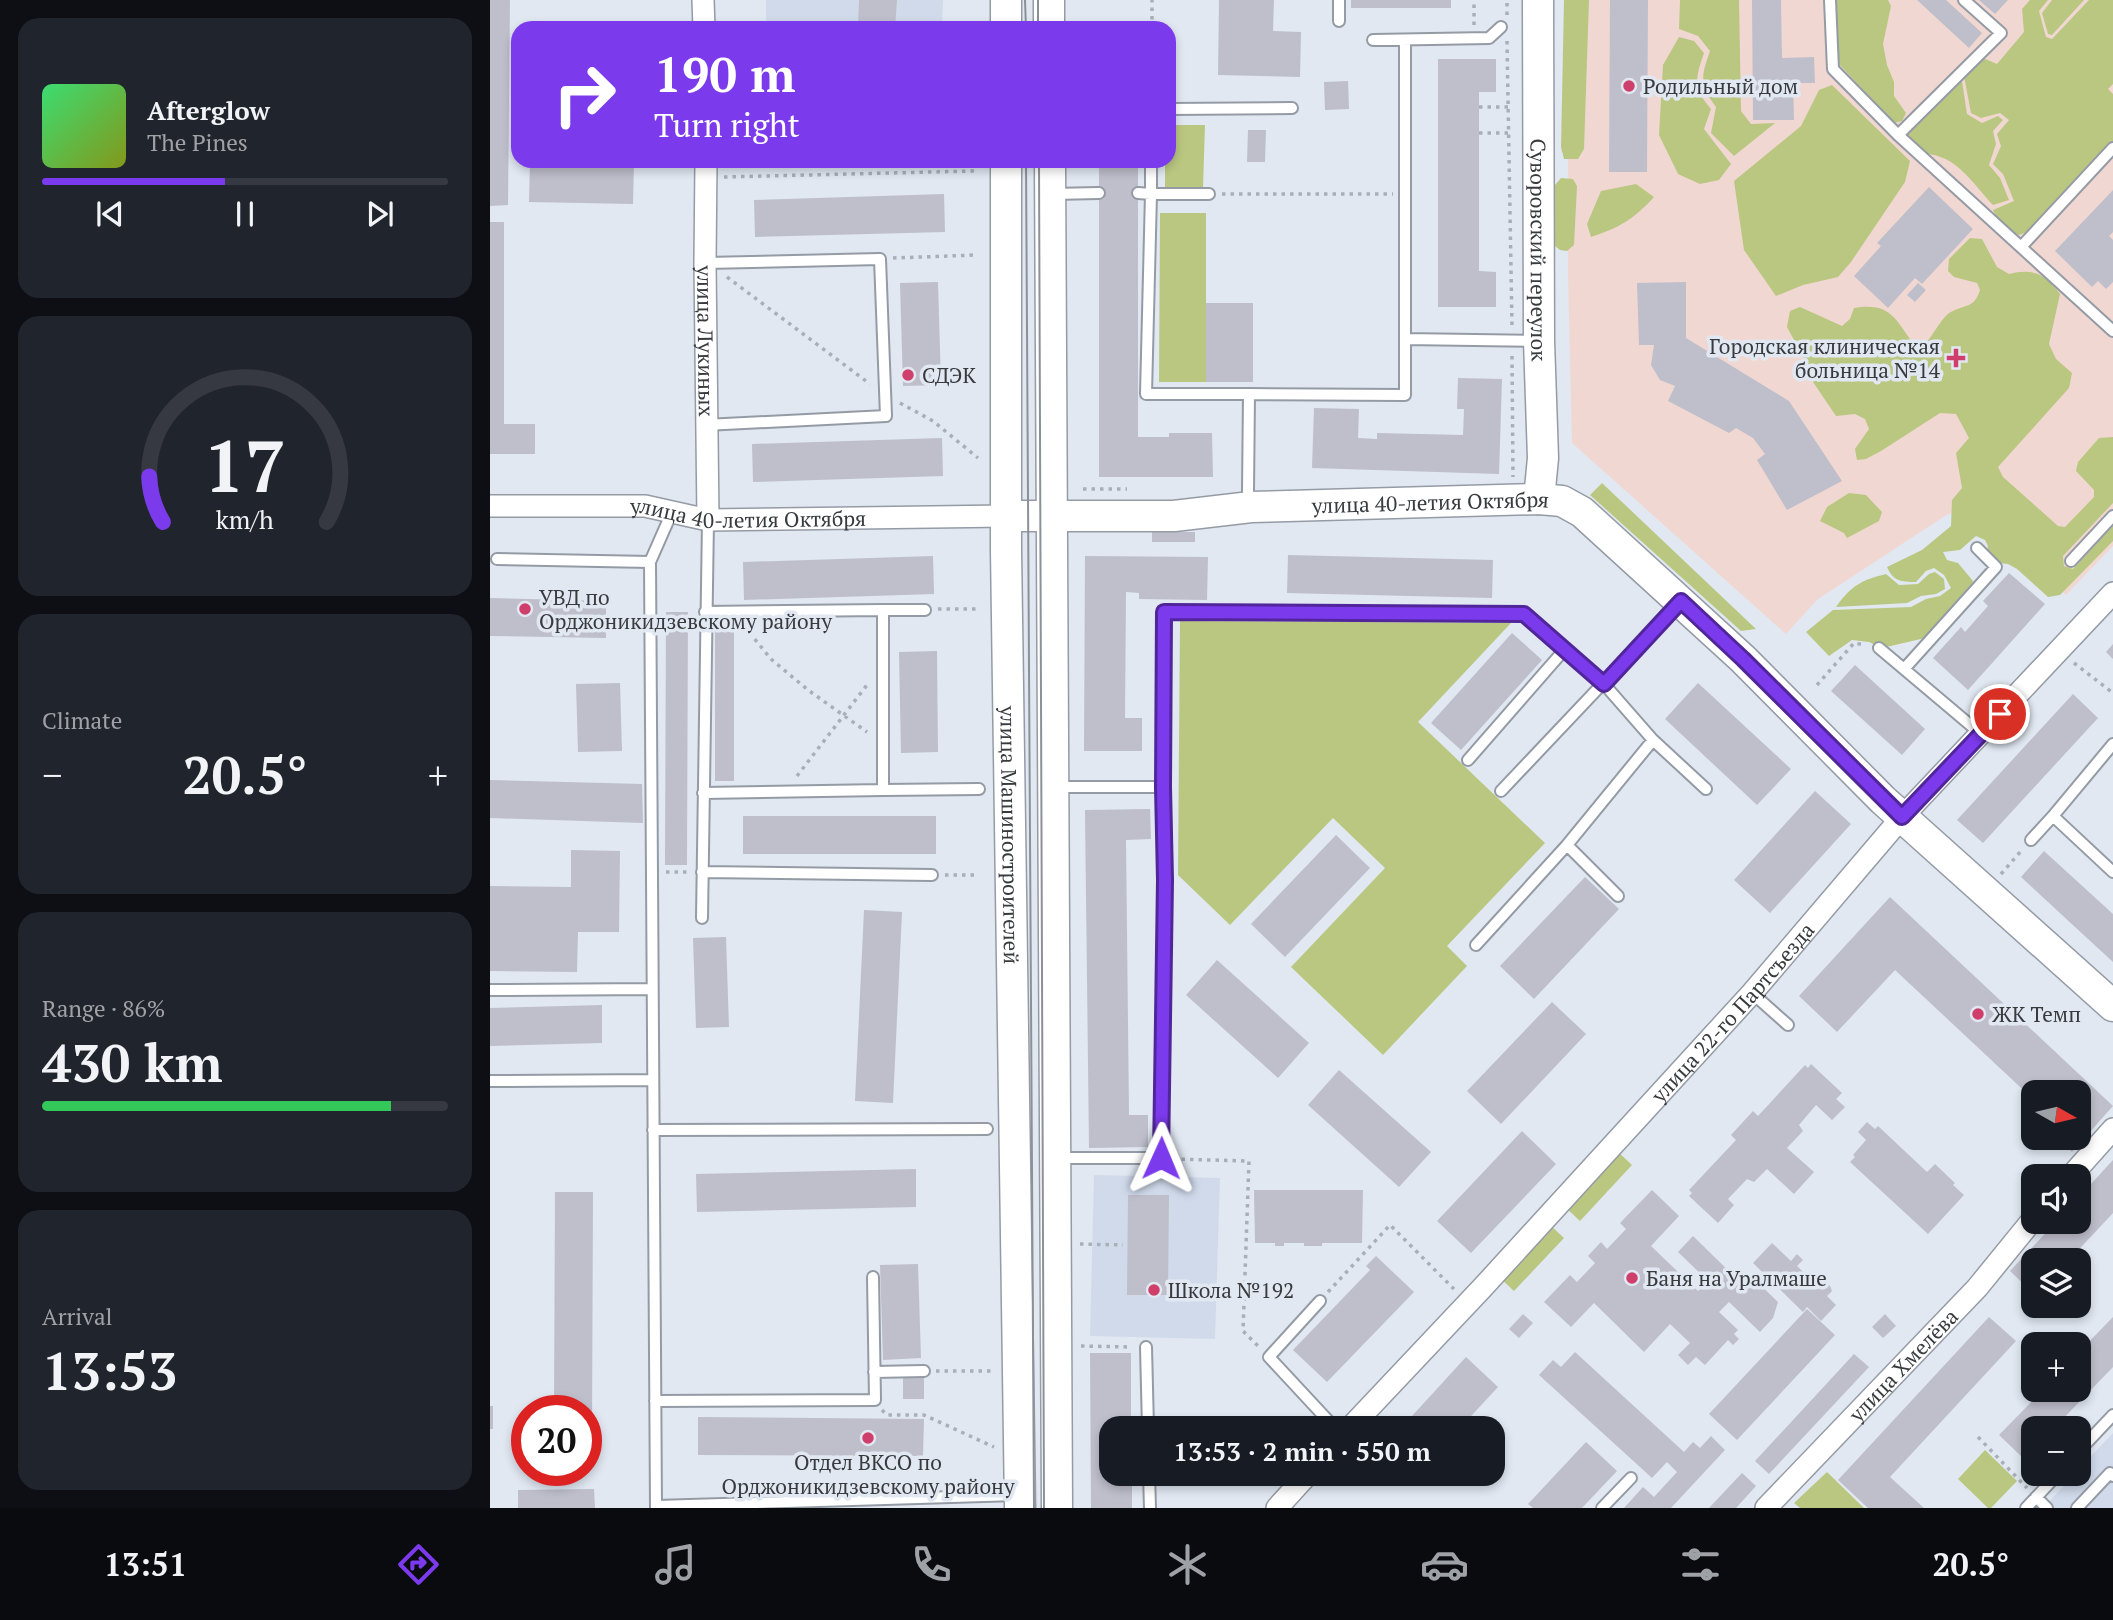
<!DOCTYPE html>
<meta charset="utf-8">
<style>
:root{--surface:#171b24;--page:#20242c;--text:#f1f3f6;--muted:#9ea1a6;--line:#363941;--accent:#7c3aed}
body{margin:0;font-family:"PT Serif",serif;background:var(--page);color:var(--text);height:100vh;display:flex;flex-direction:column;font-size:26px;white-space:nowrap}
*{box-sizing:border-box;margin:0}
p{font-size:23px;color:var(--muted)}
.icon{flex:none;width:38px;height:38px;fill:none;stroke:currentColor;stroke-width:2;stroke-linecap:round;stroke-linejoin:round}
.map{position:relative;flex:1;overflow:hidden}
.details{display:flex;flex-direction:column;gap:18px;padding:18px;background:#0d0f14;width:490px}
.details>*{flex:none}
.top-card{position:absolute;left:21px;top:21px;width:665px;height:147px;border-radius:21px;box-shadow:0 4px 10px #0003;background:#7c3aed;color:#fff;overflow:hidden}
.needle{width:46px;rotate:98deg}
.buttons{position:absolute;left:1531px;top:1080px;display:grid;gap:14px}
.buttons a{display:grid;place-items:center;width:70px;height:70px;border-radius:14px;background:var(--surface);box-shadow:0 4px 10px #0003;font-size:35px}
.speed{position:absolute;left:21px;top:1395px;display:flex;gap:14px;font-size:35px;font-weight:700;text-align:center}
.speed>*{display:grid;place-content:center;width:91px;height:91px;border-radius:50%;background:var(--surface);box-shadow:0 4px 10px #0003;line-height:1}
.speed .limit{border:10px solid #d22;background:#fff;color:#111}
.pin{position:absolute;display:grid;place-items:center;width:60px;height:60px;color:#fff;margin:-30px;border:4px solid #fff;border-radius:50%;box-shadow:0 2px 7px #0007}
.me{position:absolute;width:77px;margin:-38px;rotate:1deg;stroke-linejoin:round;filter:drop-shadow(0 0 5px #0008)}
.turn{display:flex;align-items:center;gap:24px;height:147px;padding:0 28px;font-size:32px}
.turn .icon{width:91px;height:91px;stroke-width:2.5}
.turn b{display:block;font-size:49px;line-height:60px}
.big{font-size:52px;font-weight:700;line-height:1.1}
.details .card{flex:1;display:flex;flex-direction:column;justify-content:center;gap:10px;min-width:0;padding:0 24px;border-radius:21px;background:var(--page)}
.details .dial{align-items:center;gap:0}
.dial svg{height:182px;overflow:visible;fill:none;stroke:var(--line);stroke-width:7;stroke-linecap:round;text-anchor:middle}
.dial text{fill:var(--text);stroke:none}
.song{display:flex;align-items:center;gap:21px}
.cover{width:84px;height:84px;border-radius:10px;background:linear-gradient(135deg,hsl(140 70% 55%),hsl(70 70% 35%))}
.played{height:7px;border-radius:4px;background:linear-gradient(90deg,var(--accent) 45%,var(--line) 45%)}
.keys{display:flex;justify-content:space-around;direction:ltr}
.heat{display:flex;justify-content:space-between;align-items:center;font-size:38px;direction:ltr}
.charge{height:10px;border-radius:5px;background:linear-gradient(90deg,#34c759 86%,var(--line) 0)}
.trip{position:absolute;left:609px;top:1416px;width:406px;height:70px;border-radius:21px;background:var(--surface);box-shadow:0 4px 10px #0003;font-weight:700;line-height:70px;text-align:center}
.dock{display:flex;height:112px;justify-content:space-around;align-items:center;background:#090b0e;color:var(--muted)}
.dock .icon{width:49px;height:49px}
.dock .current{color:var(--accent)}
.dock b{font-size:32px;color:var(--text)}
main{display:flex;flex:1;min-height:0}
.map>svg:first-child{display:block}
.built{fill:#d0daeb}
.medical{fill:#f1d7d1}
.green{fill:#bac781}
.building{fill:#bebfcb}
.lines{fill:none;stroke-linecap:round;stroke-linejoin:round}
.lane-casing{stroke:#959ba5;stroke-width:14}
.street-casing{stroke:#959ba5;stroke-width:24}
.secondary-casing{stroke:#959ba5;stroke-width:33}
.path{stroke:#a9afb7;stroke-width:3.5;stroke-dasharray:3.5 5;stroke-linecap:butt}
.lane{stroke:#fff;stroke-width:10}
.street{stroke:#fff;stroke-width:21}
.secondary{stroke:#fff;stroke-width:30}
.tram{stroke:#8c9198;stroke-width:2}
.route-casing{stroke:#51269a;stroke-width:18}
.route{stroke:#7c3aed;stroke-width:12}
.poi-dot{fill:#ce406b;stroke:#e1e8f2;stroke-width:2.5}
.labels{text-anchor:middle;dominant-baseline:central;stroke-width:7;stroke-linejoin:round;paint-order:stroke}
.poi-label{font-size:21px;fill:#383a3e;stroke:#e1e8f2;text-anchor:start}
.street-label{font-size:21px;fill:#383a3e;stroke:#e1e8f2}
</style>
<main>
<section class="details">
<div class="card">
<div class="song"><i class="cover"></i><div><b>Afterglow</b><p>The Pines</p></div></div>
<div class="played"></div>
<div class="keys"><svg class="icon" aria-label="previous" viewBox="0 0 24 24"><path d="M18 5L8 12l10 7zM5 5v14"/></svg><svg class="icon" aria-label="pause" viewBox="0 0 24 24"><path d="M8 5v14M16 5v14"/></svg><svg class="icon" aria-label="next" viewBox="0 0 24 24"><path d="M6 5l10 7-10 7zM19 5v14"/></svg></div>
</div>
<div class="card dial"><svg viewBox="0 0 100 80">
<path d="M14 69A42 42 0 1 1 86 69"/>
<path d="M14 69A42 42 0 0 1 8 49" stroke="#7c3aed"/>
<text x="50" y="56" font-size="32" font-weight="700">17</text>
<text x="50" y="72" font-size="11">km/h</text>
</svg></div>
<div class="card"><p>Climate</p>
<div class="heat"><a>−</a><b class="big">20.5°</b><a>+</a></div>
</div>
<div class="card"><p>Range · 86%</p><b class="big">430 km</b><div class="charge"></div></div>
<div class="card"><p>Arrival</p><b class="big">13:53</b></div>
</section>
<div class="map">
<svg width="1623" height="1508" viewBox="0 0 1623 1508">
<rect width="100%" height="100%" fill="#e1e8f2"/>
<path class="built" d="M276,0H453L452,28H276Z
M604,1175L730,1178L725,1339L600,1336Z
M1623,1433V1508H1553L1585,1474H1589V1469Z"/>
<path class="medical" d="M1078,0H1623V546L1576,595L1480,509L1458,514L1328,599L1296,634L1082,443L1078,275Z"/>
<path class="green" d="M1074,0H1099L1094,149L1088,159H1074L1071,147Z
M1190,0H1249L1251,111L1261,124L1285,123L1244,156L1221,133L1226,107C1209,84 1211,77 1220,51L1208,36L1189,29Z
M1346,0H1398L1401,6L1393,44L1397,65L1404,82V96L1416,113L1412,121L1404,123L1348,63Z
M1540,0H1558L1549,11L1556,37L1562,39L1599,0H1623V84L1618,89L1623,94V145L1542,230L1529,235C1515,229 1509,223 1503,210L1524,201L1513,174L1503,164L1511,146L1507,134L1519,120L1510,113L1491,118L1481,113L1474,76L1493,58L1507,64L1534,32L1532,9Z
M1562,0H1594L1562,35L1558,34L1552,13Z
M1189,37L1204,41L1214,53C1205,79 1203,88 1221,109L1214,129L1241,164L1229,180L1210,184L1188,174L1169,135L1173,65Z
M1472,81L1477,114L1492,123L1508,116L1513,120L1503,131L1506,144L1499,165L1510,178L1519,200L1503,205C1483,184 1466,154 1434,154L1417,135Z
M1342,85L1420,161L1415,182L1361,262L1348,277L1313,285L1286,296L1254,250L1244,181L1311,126L1329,90Z
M679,125H715L713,188L675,187V161H679Z
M1071,178L1083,179L1087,186L1084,245L1077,251L1070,250L1065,246V185Z
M1146,184L1164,197C1144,219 1129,228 1101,237L1097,224L1111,191Z
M670,213H716V382H669Z
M1480,238L1492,239L1507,267L1519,274C1543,268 1556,274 1570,294L1559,344L1566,359L1582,373L1579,388L1508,467L1513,477L1568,526L1575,527L1604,497V490L1586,471L1588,462L1609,438L1623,437V503L1573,556L1574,566L1583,569L1623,525V541L1570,595L1558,597L1527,569L1518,564L1509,563L1497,552L1498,546L1495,540L1486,536L1470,550L1453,552L1457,560L1468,563L1483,581L1480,591L1435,638L1392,648L1379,642L1362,640L1339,656L1316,632L1343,610L1421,607L1436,599L1450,596L1461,588L1454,575L1444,568L1436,571L1426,582C1411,582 1403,581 1397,567L1432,550L1461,526L1462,500L1472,488L1466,453L1479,438L1466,414L1450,413L1391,451L1376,459L1367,460L1365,449L1379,429L1375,419L1365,414L1346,416L1321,379L1318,366L1297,327L1300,311L1310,307L1352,326L1360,319L1364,308C1401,302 1405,319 1425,346H1433C1442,338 1452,316 1461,312C1475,304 1484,309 1490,290L1487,283L1464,277L1458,271L1459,259Z
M1112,483L1266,629L1251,631L1100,495Z
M1359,493L1376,495L1392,512L1389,521L1357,538L1354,533L1330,521L1337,507Z
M1445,572L1454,579L1455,589L1446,594L1431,596L1417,603L1346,607C1361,586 1371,580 1396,574L1409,585L1428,584L1439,574Z
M690,621L1021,623L928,722L1055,843L957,946L977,966L893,1055L801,967L895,868L843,818L740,925L688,875Z
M1127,1151L1142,1165L1090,1221L1075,1207Z
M1059,1224L1074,1238L1024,1291L1009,1277Z
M1495,1450L1527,1481L1501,1508H1498L1468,1479Z
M1337,1472L1374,1508H1310L1304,1503Z"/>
<path class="building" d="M0,0H20L18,205L0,206Z
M369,0H407L405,28H368Z
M729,0H784L783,31L811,32L810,77L728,75Z
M861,0H961V8H861Z
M1120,0H1158L1157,172H1119Z
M1262,0H1291L1292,58L1324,57L1325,83H1303L1304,120H1263Z
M1427,0H1456L1492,33L1479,48Z
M1489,0H1518L1505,14Z
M948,59H1006V92H989V271L1006,272V307H948Z
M858,81L859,109L835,110L834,82Z
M758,130H776L775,162H757Z
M40,161H144L143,204L39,202Z
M609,161H648V437H679V433H722L723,477H609Z
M1439,187L1483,229L1432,284L1425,278L1398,308L1364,276L1391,246L1387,243Z
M1623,190V232L1619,236L1623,240V282L1616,289L1608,281L1602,287L1565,251Z
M454,194L455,232L265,237L264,200Z
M0,222H14V424H45V454H0Z
M448,282L451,385L413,386L410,283Z
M1196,282V338L1299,401L1352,481L1297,510L1267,460L1275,454L1263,438L1246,428L1239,433L1178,401L1185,386L1170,380L1161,365L1164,345H1149L1147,283Z
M1428,283L1436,290L1425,302L1417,295Z
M716,303H763V382H716Z
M968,378L1012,379L1009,474L822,468L824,408L869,409L868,438L887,439V433L973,435L974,409H967Z
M452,438L453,476L263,482L262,444Z
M662,532H705V542H662Z
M798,555L1003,560L1002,598L797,593Z
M443,556L444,594L254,600L253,562Z
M595,556L718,557L717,600L649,599V593L636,592L635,718H652V751H594Z
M1519,573L1555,604L1478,690L1443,658L1471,627L1475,632L1498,606L1493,601Z
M0,598L116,601V638L0,636Z
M176,612H198L197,865H175Z
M225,624H244V781H225Z
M1022,633L1052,660L971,750L941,723Z
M1623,644V659L1616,652Z
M447,651L448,752L411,753L409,652Z
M1365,665L1435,729L1412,755L1341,691Z
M130,683L132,751L88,752L86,684Z
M1208,683L1301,769L1267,805L1175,719Z
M1583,694L1608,718L1493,843L1467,820Z
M0,780L152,784L153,823L0,818Z
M1325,791L1361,824L1280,913L1244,880Z
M660,809L661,839L636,840L639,1115H658V1147L599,1148L595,810Z
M253,816H446V854H253Z
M846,835L880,868L795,957L761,924Z
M81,850L130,851L129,932H88L87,972L0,971V886L81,887Z
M1554,851L1623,914V962L1531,877Z
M1095,877L1129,909L1044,999L1010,966Z
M1400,897L1623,1106L1582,1152L1566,1138H1589V1092H1544V1100L1405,970L1347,1032L1309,996Z
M374,910L412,912L403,1103L365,1101Z
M236,937L239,1027L206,1028L203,938Z
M727,960L819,1043L788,1078L696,995Z
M1062,1002L1096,1034L1011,1124L977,1091Z
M112,1005V1043L0,1046V1008Z
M1321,1064L1352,1093L1346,1099L1355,1107L1342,1120L1326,1105L1309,1125L1313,1131L1297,1148L1324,1172L1304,1194L1277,1169L1264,1182L1257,1179L1238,1199L1244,1205L1228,1223L1199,1196L1202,1193L1199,1190L1246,1140L1241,1135L1263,1111L1268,1116L1315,1065L1318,1068Z
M849,1070L941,1152L909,1187L818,1105Z
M1377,1122L1385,1129L1388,1126L1437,1172L1445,1164L1465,1183L1463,1185L1474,1195L1438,1234L1360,1162L1365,1157L1363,1155L1376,1140L1368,1132Z
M1032,1131L1066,1164L981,1253L947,1221Z
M1623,1160V1213L1579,1260H1544V1294L1520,1271L1566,1222H1589V1197Z
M426,1169V1207L207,1212L206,1174Z
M764,1190H873L872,1243H832V1246H814V1243H794V1246H785V1243H765Z
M1162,1190L1189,1216L1161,1246L1208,1291L1218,1281L1188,1252L1203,1236L1249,1281L1257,1272L1288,1302L1283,1318L1270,1332L1239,1302L1229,1312L1248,1330L1244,1334L1249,1339L1243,1345L1238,1340L1215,1365L1206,1357L1198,1365L1188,1355L1200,1343L1180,1324L1154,1352L1104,1303L1081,1327L1054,1302L1080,1275L1087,1282L1105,1263L1098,1256L1111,1242L1117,1249L1136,1229L1130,1223Z
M65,1192H103L102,1434H96V1410H64Z
M638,1195H679L678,1295H637Z
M1282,1243L1301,1261L1307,1254L1313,1260L1307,1266L1329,1287L1335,1281L1340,1286L1342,1291L1337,1296L1346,1305L1331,1321L1317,1307L1313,1312L1263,1263Z
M886,1256L924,1292L837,1382L803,1350L880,1270L876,1266Z
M428,1264L431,1358L393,1360L390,1265Z
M1317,1309L1345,1335L1247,1440L1219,1414Z
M1033,1314L1043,1323L1029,1338L1019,1329Z
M1395,1314L1406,1326L1393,1338L1382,1327Z
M1499,1317L1526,1341L1400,1477L1434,1508H1378L1348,1480Z
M1623,1317V1367L1564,1428H1544V1450L1534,1459L1509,1435L1553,1390H1589V1352Z
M1085,1352L1194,1452L1203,1442L1210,1448L1221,1436L1235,1450L1181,1508H1134L1153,1487L1164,1497L1187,1472L1177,1462L1162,1478L1049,1375L1063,1360L1071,1367Z
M600,1353H641V1428H621V1474H642V1508H601Z
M1364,1354L1379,1367L1279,1474L1265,1461Z
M976,1357L1008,1387L970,1428H911Z
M413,1378H434V1399H413Z
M0,1406H3V1429H0Z
M208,1417L434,1419L433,1456L208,1455Z
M1096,1442L1127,1471L1092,1508H1043L1038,1504Z
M1252,1473L1266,1486L1246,1508H1219Z
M104,1489L105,1508H28V1490Z"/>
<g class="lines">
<g class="lane-casing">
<path id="lane" d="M1340,0L1343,69L1408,135L1623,331
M849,21V0
M883,40L999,38L1011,27
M679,109L802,108
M1408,135L1511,33L1474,0
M661,161V194H719
M648,193L661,194L656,394H759L758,491L761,506
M563,194L609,193
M1531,247L1623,148
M215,263L390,259L396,416L215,425
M915,339L1046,341
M759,394L915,395V40
M7,559L160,562
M1581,561L1623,516
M393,610H435
M1389,648L1491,734
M1414,669L1506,567L1487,548
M1623,744L1563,816L1623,872
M978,760L1075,649
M564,787H673
M393,790L489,789
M1011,791L1189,603
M213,793L393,790V610L215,612
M1541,840L1563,816
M1077,845L1128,896
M212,872L442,875
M212,918L218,520
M986,945L1077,845L1163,740
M0,990L162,989
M1262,993L1298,1025
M0,1081L163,1080
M163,1130L497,1129
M568,1158H671L675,880L673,787L674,612L1034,614L1114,684L1163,740L1216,789
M830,1301L779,1357L845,1428
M656,1347L658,1428
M384,1372L434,1371
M165,1401L385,1400L383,1277
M1589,1451L1623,1415
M659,1474L660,1508
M1546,1497L1557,1508
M166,1506L527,1495
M166,1508L160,562L182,512
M1112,1508L1141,1478
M1536,1508L1568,1474
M1587,1508L1620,1473L1623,1476"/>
</g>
<g class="street-casing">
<g id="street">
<path d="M213,0L214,28"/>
<path id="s1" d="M216,161L215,263L218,520"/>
<path id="s2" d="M0,506H155L218,520L517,516"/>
<path d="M1581,1176L1623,1129"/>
<path id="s3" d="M860,1428L994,1286L1262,993L1412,817L1623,593"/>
<path d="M787,1508L818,1474"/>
<path id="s4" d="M1276,1508L1487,1288L1544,1218"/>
</g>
</g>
<g class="secondary-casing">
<g id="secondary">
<path d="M516,0V28"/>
<path d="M559,0V28"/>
<path id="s5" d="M1048,0L1049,341L1053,458L1049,499"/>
<path id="s6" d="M516,161V550L530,1508"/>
<path d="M560,161L567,1508"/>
<path id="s7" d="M517,516H684L761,507L1049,499L1072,501L1092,512L1253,659L1393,800L1623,1006"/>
</g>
</g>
<path class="path" d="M1017,15V0
M984,25V0
M662,28V0
M1017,41L1022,327
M989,107H1019
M989,133H1018
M234,177L484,171
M732,194H903
M403,258L485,255
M237,277L380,384
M1022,356L1023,477
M410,403L443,421L488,458
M593,489H637
M448,609H489
M254,626L281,659L318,690L377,732
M1584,663L1623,693
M1327,685L1364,643L1375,645
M307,776L377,685
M176,872H200
M1511,874L1531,851
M455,875H489
M683,1159L759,1161L753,1331L769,1347
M590,1244L633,1245
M838,1292L900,1225L964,1289
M591,1346L641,1347
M446,1371H505
M392,1410L397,1415H434L504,1447
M1488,1437L1537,1488"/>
<use href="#lane" class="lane"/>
<use href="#street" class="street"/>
<use href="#secondary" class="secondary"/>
<path class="tram" d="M535,0L536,28
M548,0V28
M536,161L544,1508
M549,161L554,1508"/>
</g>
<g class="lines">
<g class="route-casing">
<path id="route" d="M671,1158L675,880L673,787L674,612L1034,614L1114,684L1191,601L1253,659L1412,817L1510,714"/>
</g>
<use href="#route" class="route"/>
</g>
<g class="poi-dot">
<circle cx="1139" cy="86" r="7"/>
<path d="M1462.5 347.5h7v7h7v7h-7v7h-7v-7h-7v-7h7z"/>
<circle cx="418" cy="375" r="7"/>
<circle cx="35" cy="609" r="7"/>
<circle cx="1488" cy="1014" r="7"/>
<circle cx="1142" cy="1278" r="7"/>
<circle cx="664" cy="1290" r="7"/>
<circle cx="378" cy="1438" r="7"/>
</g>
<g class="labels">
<g class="poi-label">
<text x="1153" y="86">Родильный дом</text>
<text x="1450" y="346" text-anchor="end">Городская клиническая<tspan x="1450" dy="24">больница №14</tspan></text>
<text x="432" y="375">СДЭК</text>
<text x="49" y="597">УВД по<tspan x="49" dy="24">Орджоникидзевскому району</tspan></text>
<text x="1502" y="1014">ЖК Темп</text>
<text x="1156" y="1278">Баня на Уралмаше</text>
<text x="678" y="1290">Школа №192</text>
<text x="378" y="1462" text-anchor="middle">Отдел ВКСО по<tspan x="378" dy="24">Орджоникидзевскому району</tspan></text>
</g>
<g class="street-label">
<text stroke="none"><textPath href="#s5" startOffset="250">Суворовский переулок</textPath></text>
<text stroke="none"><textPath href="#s1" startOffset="180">улица Лукиных</textPath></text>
<text stroke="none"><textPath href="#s7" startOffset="424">улица 40-летия Октября</textPath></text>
<text stroke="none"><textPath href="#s2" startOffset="259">улица 40-летия Октября</textPath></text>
<text stroke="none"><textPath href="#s6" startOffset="674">улица Машиностроителей</textPath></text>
<text stroke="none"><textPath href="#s3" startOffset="565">улица 22-го Партсъезда</textPath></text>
<text stroke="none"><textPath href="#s4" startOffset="198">улица Хмелёва</textPath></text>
</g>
</g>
</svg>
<div class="buttons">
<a><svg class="needle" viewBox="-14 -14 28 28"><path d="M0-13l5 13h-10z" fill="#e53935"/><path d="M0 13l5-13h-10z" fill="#9ea1a6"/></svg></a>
<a><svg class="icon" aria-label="sound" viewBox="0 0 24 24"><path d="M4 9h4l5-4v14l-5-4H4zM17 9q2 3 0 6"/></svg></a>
<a><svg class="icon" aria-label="layers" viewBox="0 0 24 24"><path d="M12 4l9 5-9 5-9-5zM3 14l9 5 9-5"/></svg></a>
<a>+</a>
<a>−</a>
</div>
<div class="speed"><div class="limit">20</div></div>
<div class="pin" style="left:1510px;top:714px;background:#d93025"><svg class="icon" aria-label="arrive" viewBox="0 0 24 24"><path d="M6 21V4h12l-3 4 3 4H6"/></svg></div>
<svg class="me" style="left:671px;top:1158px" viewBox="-20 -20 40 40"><path d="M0-17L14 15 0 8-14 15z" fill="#7c3aed" stroke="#fff" stroke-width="4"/></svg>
<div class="trip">13:53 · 2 min · 550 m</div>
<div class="top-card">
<div class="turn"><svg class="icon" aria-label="right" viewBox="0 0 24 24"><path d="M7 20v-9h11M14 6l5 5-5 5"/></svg><div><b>190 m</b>Turn right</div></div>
</div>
</div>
</main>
<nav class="dock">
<b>13:51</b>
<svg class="icon current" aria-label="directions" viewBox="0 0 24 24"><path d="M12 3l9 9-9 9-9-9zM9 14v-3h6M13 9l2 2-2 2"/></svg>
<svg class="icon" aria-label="music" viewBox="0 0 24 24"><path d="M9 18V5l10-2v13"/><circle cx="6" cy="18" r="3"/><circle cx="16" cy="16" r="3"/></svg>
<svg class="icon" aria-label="phone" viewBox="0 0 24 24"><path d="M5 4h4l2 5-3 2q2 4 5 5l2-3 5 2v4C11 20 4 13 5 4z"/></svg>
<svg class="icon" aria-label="climate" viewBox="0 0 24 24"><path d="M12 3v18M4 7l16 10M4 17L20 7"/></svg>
<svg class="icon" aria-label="car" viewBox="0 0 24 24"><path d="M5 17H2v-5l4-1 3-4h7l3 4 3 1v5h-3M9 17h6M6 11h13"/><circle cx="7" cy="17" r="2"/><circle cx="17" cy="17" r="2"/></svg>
<svg class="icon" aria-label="filters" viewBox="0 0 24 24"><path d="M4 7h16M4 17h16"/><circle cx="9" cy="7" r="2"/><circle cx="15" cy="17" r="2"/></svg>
<b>20.5°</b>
</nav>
